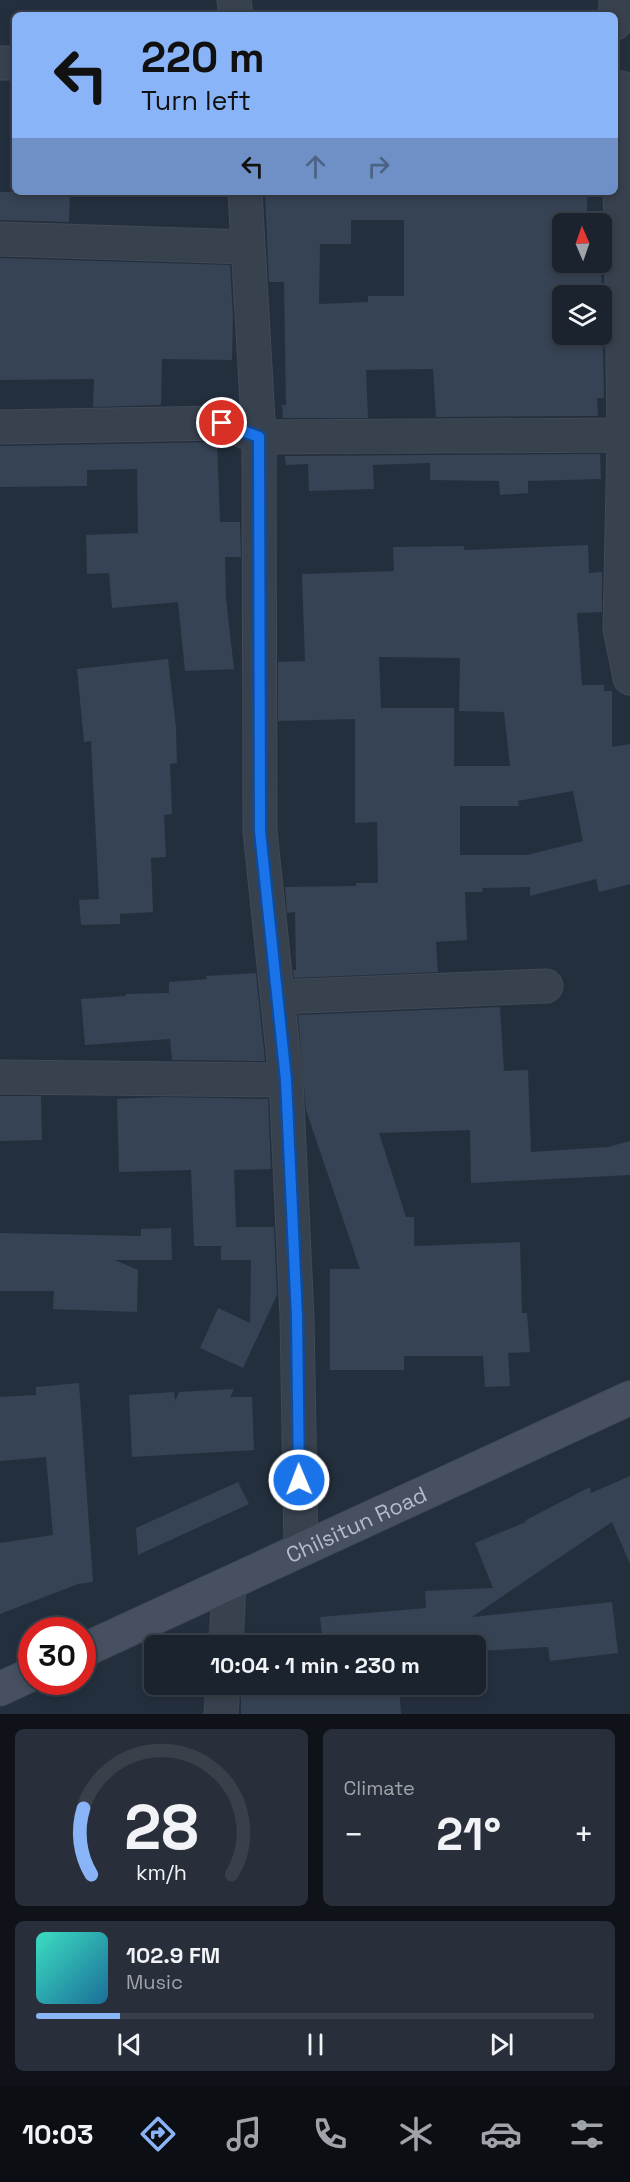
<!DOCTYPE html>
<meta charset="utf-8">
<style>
:root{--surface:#1b232e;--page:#282f3a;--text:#f1f3f6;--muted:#a0a4aa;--line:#39404a;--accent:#8ab4f8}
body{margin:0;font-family:"Space Grotesk",sans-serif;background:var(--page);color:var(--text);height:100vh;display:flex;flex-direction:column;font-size:22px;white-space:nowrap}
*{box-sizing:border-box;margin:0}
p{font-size:20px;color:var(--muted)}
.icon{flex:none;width:33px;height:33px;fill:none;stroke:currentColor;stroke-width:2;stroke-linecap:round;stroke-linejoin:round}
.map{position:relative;height:1714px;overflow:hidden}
.side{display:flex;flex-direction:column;gap:15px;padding:15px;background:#0f1319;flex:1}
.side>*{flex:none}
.hud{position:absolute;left:12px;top:12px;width:606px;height:183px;border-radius:9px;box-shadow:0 3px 9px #0003,0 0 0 2px var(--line);background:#8ab4f8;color:#111;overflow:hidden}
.needle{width:39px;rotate:358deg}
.controls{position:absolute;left:552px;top:213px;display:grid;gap:12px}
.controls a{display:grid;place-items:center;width:60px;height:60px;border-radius:9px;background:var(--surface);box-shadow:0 3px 9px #0003,0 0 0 2px var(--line);font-size:30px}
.speed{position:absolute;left:18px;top:1617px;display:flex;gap:12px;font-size:30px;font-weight:700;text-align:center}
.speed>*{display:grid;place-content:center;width:78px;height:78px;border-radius:50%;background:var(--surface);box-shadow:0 3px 9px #0003,0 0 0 2px var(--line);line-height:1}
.speed .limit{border:9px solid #d22;background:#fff;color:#111}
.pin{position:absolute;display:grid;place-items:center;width:51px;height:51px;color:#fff;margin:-26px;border:3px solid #fff;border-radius:50%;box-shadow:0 2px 6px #0007}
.me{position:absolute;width:66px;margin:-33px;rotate:359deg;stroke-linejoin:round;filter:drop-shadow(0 0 4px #0008)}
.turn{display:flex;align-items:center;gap:21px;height:126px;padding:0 30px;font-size:27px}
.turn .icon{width:78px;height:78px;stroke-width:2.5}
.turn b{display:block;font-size:42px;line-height:51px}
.lanes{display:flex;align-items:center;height:57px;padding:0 30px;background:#0003;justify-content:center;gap:30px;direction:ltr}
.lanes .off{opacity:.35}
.big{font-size:45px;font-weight:700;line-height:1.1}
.side .widget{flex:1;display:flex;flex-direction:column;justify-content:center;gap:9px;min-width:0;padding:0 21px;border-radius:9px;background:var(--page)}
.side .dial{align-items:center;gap:0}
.dial svg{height:156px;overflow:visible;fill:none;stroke:var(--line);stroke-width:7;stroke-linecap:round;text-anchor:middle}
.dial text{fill:var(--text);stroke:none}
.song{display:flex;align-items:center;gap:18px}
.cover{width:72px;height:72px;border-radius:9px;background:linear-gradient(135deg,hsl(170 70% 55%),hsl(200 70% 35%))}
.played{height:6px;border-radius:3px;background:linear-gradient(90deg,var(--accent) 15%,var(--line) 15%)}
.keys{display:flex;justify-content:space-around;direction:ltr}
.heat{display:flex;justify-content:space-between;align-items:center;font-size:33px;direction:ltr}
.side .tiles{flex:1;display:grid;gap:15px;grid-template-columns:1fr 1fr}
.widget:last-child{grid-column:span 2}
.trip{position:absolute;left:144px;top:1635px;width:342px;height:60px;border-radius:9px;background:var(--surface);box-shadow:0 3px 9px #0003,0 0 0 2px var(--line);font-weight:700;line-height:60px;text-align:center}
.dock{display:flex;height:96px;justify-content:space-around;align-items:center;background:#0b0e12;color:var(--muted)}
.dock .icon{width:42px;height:42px}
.dock .active{color:var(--accent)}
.dock b{font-size:27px;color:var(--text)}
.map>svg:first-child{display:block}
.building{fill:#364354;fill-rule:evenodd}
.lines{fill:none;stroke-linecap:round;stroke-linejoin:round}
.street-casing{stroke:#414a57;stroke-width:35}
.secondary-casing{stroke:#414a57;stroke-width:35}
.street{stroke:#38414e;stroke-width:33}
.secondary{stroke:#465061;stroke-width:33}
.route-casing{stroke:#114b97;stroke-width:15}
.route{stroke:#1a73e8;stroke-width:10}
.labels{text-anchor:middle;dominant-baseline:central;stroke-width:6;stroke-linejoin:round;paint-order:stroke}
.street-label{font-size:22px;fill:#b4bcc9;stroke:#1d2633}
</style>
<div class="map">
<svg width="630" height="1714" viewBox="0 0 630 1714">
<rect width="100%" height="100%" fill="#242f3e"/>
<path class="building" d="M0,192H70L69,222L0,220Z
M265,192H521V196L587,197V215H602L603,262L602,224H562V262H601L604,398H597L598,416L436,417L433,369L366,370L368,418H283L282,405H286L284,282H269ZM351,220H404V296H368V302L319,304L320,244H351ZM562,296H602V334H562Z
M0,258L230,265L233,316L232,360L162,359L161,405L93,407L94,379L0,380Z
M217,442L220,522H240L241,557H225L226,599L234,669L185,671L178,602L112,608L109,573L87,574L86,535L138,533L137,469L87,470V486L0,487V446Z
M600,454L601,479L528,481V493L500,495L499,481L430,480V463L373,465L374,489L309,491L308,464L286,465L285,456Z
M588,545L589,573L602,572V612L577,613L582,685H604V691H612V747L630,744V884L599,892L596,879L530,896V887L482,888L483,892H465L467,940L436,942L438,972L294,978L293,970H296L295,912L287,913L285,887L356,886V883H378L377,822L355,823V719L278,721V662L305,661L302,574L394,571L393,547L464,546V550ZM379,657L460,658L459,711L504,712L510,766H454V708H381ZM573,791L583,841L527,855H460V806H519L518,801Z
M168,659L176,727L177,763L170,764L172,814L164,815L166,857L151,858L153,912L120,914V924L81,925L79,900L99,899L91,741L84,742L77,669Z
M256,973L265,1061L172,1060L170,1039L85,1045L81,999L126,996V994L169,993V982L207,979L206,976Z
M500,1007L504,1071L528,1070L531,1152L608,1147L630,1141V1175L471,1183L470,1130L379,1133L406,1217H414V1246L520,1242L522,1313H527L530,1352L508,1353L510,1386L485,1387L483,1356H404V1370H330V1269H360L306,1110L298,1015Z
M0,1096H41L42,1140L0,1141Z
M162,1097L268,1099L271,1169L234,1170L236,1227H274L277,1295L243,1368L200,1348L218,1308L250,1323L251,1260H221V1246H194L191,1170L119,1172L117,1099Z
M171,1228L172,1260H115L138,1270L137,1312L53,1309L54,1291H0V1233L141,1236V1229Z
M79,1383L93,1582L78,1584L0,1614V1543L53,1535L46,1457L0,1461V1397L36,1395V1387Z
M234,1389L230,1397H252L254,1450L132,1457L129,1395L174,1392L175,1401L179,1392Z
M630,1476V1564L612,1522L472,1617L612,1602L618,1653L550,1661L548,1647L479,1651L481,1668H476V1646H323L320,1617L426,1608L425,1591L493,1588L475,1543L526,1522V1520L590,1487L591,1493Z
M238,1482L249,1504L138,1555L136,1528Z
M280,1684H399L401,1714H241V1689Z"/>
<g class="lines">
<g class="street-casing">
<path id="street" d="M234,0L236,15
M615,23L616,0
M0,63H15
M615,87L630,90
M615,113L621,213L624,435L620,629L630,678
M245,192L259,437L260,831L286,1080L297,1317L301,1549
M0,239L247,247
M0,427L222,423L259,437L624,435
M278,997L546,986
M0,1077L286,1080
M226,1646L229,1584
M221,1714L223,1684"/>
</g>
<g class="secondary-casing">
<g id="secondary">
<path id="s1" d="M82,1651L630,1398"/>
<path d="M0,1689L32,1674"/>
</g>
</g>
<use href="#street" class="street"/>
<use href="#secondary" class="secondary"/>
</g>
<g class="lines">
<g class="route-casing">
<path id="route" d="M222,423L259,437L260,831L286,1080L297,1317L299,1480"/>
</g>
<use href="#route" class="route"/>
</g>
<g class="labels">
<g class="street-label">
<text stroke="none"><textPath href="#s1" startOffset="302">Chilsitun Road</textPath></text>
</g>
</g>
</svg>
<div class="controls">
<a><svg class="needle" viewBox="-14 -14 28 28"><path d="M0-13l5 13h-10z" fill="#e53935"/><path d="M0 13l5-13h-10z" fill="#a0a4aa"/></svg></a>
<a><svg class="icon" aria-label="layers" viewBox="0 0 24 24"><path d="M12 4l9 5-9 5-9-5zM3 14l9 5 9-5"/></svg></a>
</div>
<div class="speed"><div class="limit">30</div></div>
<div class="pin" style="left:222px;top:423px;background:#d93025"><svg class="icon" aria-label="arrive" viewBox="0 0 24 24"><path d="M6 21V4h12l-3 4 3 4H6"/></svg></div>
<svg class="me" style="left:299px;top:1480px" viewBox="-20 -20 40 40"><circle r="17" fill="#1a73e8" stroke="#fff" stroke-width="3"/><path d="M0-11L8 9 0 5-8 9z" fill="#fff"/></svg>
<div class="trip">10:04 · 1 min · 230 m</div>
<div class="hud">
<div class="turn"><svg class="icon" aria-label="left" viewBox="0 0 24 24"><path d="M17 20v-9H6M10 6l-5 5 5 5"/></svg><div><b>220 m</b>Turn left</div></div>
<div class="lanes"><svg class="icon" aria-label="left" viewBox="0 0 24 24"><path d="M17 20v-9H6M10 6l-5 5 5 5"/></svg><svg class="icon off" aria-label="ahead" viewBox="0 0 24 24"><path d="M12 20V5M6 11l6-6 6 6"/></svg><svg class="icon off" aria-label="right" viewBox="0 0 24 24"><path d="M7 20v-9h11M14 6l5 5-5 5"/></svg></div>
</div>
</div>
<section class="side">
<div class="tiles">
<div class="widget dial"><svg viewBox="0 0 100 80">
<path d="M14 69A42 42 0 1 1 86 69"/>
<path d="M14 69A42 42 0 0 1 10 35" stroke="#8ab4f8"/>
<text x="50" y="56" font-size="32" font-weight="700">28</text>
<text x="50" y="72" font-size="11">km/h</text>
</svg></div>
<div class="widget"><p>Climate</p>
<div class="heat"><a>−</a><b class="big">21°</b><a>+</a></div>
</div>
<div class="widget">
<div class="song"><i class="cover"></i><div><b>102.9 FM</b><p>Music</p></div></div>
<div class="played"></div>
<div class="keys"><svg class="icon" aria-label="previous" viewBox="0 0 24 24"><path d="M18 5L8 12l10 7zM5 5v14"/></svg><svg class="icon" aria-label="pause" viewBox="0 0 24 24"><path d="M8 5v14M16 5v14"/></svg><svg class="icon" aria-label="next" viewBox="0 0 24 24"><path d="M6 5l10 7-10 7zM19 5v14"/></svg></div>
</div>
</div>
</section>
<nav class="dock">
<b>10:03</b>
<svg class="icon active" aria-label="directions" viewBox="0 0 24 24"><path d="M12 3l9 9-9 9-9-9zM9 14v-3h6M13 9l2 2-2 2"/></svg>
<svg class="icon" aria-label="music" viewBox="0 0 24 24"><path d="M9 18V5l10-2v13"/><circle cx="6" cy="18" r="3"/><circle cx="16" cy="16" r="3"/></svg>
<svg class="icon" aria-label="phone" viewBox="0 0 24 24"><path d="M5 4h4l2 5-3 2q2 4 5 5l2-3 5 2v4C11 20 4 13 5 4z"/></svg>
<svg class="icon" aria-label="climate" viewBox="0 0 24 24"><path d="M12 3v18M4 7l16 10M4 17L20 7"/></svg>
<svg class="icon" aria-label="car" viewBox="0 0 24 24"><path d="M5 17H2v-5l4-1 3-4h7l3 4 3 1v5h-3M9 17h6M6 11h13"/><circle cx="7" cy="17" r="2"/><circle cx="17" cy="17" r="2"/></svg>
<svg class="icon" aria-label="filters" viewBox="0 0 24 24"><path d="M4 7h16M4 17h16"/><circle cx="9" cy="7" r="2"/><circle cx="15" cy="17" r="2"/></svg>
</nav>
